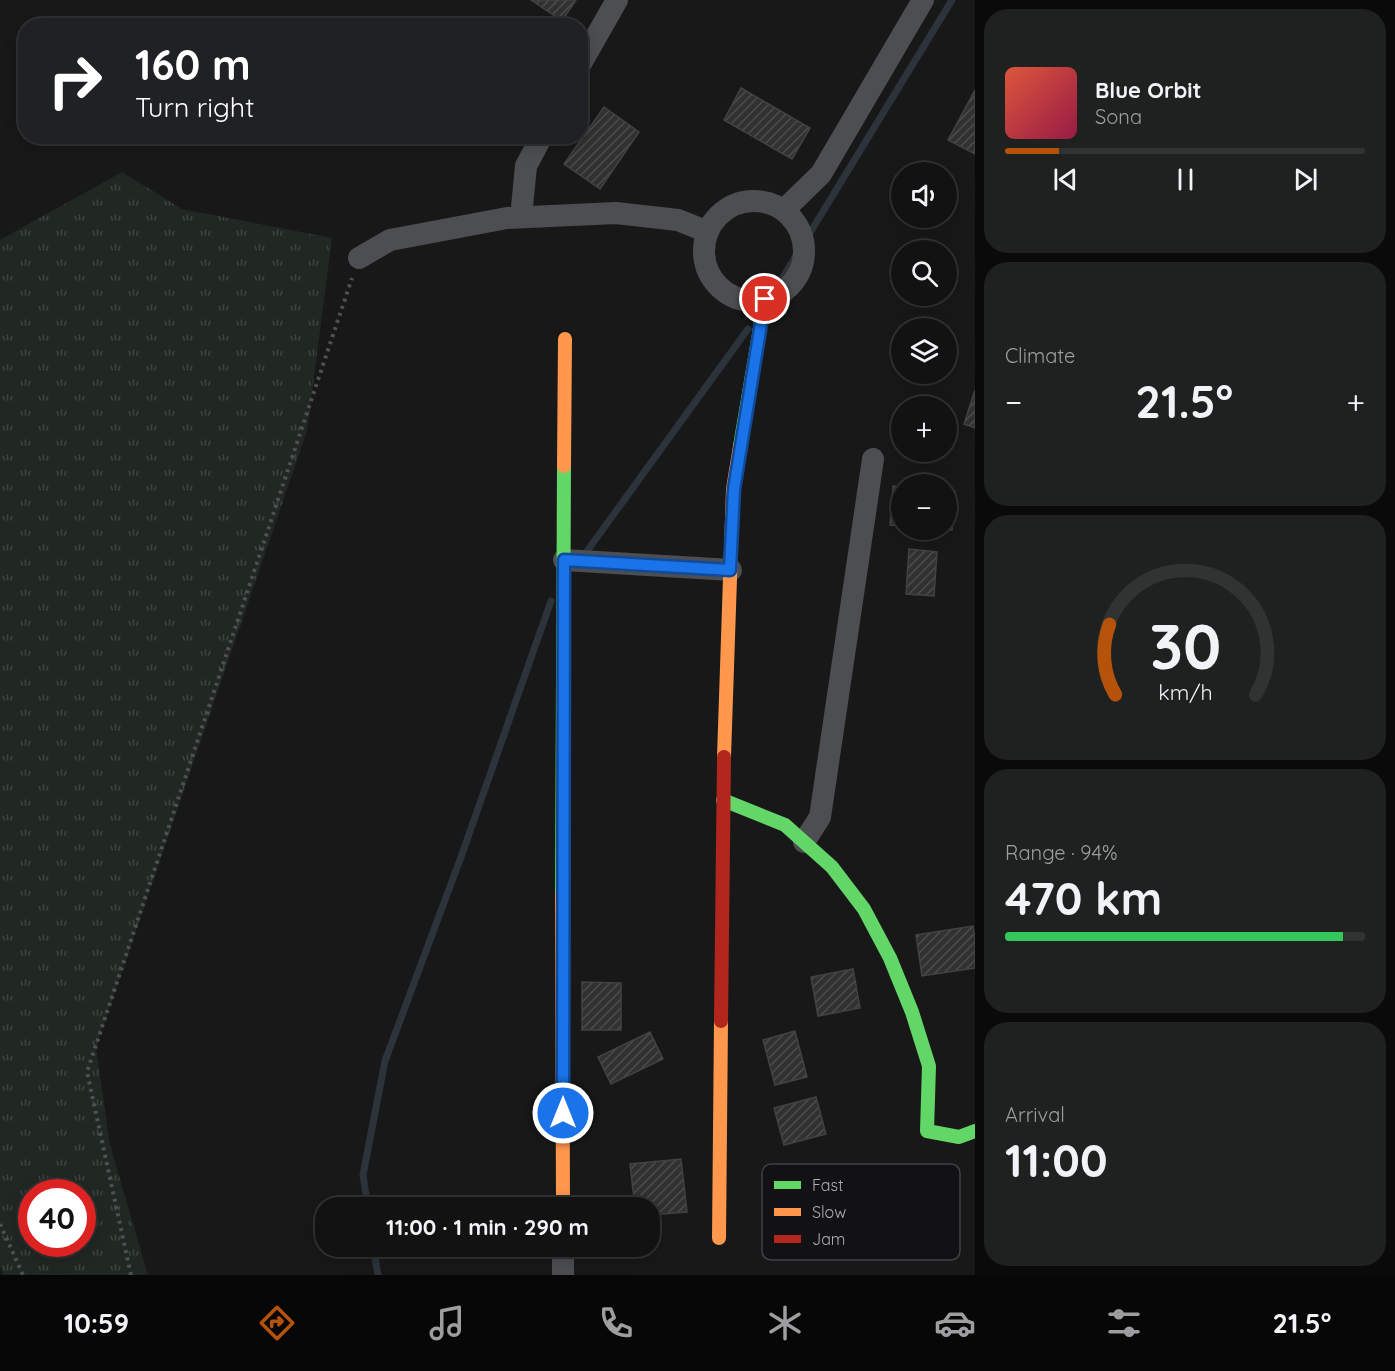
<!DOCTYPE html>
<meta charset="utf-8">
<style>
:root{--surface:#121212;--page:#1f2020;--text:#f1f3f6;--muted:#9c9e9f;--line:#313232;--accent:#b45309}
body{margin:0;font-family:Quicksand,sans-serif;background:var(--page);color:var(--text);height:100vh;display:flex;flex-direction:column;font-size:22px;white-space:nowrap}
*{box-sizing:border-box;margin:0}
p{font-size:20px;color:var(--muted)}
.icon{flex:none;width:33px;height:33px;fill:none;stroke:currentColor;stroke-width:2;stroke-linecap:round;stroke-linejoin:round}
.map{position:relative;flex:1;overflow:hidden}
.side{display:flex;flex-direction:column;gap:9px;padding:9px;background:#0a0a0a;width:420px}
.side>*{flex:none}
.hud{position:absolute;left:18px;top:18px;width:570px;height:126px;border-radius:24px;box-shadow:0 3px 15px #0003,0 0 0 2px var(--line);background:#202124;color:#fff;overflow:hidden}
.tools{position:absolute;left:891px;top:162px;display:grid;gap:12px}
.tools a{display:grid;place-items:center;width:66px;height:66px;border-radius:50%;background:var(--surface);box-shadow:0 3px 15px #0003,0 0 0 2px var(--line);font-size:30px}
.speed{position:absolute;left:18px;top:1179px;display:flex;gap:12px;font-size:30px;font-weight:700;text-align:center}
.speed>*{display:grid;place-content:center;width:78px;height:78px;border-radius:50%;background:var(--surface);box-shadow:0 3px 15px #0003,0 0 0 2px var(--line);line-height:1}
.speed .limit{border:9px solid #d22;background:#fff;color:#111}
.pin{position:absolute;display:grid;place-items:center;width:51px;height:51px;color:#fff;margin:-26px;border:3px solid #fff;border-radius:50%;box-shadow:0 2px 6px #0007}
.me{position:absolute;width:66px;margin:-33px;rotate:0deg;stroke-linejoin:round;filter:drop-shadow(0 0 4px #0008)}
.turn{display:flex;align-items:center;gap:21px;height:126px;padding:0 18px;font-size:27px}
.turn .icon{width:78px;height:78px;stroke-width:2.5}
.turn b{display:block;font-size:42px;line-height:51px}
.big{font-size:45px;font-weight:700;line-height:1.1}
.side .widget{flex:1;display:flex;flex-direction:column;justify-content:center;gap:9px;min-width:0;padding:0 21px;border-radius:24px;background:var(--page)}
.side .dial{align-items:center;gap:0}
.dial svg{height:156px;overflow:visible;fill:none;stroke:var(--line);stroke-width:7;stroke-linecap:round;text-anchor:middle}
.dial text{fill:var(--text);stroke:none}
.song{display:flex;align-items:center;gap:18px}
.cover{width:72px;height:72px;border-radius:9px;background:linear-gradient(135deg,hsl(10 70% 55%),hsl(340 70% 35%))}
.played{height:6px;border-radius:3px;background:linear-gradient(90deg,var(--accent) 15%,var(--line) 15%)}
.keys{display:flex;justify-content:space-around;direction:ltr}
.heat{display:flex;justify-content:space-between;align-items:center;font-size:33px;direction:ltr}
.charge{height:9px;border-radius:4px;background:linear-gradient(90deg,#34c759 94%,var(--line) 0)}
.trip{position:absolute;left:315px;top:1197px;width:345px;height:60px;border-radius:24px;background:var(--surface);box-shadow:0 3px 15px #0003,0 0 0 2px var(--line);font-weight:700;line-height:60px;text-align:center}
.tab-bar{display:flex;height:96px;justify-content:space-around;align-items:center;background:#070707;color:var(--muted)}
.tab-bar .icon{width:42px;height:42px}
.tab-bar .selected{color:var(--accent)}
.tab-bar b{font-size:27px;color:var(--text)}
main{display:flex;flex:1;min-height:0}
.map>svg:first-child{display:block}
.grass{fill:url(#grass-tufts);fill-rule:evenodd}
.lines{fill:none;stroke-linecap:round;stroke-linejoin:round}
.stream{stroke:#2c333a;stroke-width:7}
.building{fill:url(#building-hatch);stroke:#414244;stroke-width:1.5}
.path{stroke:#4e5052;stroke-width:4;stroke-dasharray:3 4.5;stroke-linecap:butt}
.street{stroke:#4d4e51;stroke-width:22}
.fast{stroke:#63d668;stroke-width:14}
.slow{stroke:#ff974d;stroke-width:14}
.jam{stroke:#b3261e;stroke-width:14}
.route-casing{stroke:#114b97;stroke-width:15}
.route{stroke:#1a73e8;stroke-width:10}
.key{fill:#121214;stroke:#404145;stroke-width:1.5}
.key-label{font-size:16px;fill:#aaafb8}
</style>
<main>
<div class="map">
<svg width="975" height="1275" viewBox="0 0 975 1275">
<defs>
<pattern id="grass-tufts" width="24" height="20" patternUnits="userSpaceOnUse" patternTransform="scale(1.5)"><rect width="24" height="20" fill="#212722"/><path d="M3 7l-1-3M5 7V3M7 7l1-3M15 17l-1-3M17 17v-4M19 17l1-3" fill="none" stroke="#3f4440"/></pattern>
<pattern id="building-hatch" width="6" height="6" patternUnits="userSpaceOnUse" patternTransform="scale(1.5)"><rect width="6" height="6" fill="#313132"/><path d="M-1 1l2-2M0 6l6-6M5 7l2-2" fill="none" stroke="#4c4c4e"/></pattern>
</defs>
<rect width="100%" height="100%" fill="#181818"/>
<path class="grass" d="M122,172L182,209L332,238L307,431L96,1047L110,1145L148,1275H3L0,1265V240ZM82,1192V1244H32V1192Z"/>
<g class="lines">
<path class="stream" d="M772,295L952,0
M582,558L748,329
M368,1208L363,1175L385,1061L461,857L551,601
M373,1246L378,1275"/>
</g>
<path class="building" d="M531,0H576L562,21Z
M741,88L810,128L792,159L724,120Z
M975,90V154L948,140Z
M604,107L639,132L600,189L564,164Z
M975,390V428L964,424Z
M893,486L902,487V526L890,525Z
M946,491H955L952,530L946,529Z
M909,549L937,552L934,596L906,594Z
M973,926L975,938V968L922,976L916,935Z
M853,969L860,1008L818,1016L811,977Z
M582,982L621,983V1030H582Z
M795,1031L807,1077L775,1085L763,1040Z
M650,1032L663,1059L611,1084L598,1057Z
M816,1097L826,1134L784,1145L774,1108Z
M681,1159L687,1212L650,1215V1208H635L630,1164Z"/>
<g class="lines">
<path class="path" d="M0,1224L23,1275
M131,1275L87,1072L352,278"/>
<path class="street" d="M580,65L617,0
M704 251a50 50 0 1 1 100 0a50 50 0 1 1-100 0Z
M784,210L821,174L923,0
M521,217L526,166L542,136
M359,258L390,240L507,218L616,213L678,220L708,232
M564,560L731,570
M804,842L820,817L873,459
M563,1246V1275"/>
<path class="fast" d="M740,446L765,299
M723,800L785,825L832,867L864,909L890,958L912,1012L929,1066L927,1131L959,1137L975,1131
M562,894L564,466"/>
<path class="slow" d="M564,466L565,339
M724,757L733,489L740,446
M562,894L563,1208
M719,1238L721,1021"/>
<path class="jam" d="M721,1021L724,757"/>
</g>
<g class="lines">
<g class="route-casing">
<path id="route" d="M563,1113L564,560L730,570L734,489L765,299"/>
</g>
<use href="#route" class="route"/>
</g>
<rect x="762" y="1164" width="198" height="96" rx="9" class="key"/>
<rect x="774" y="1181" width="27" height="8" fill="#63d668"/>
<rect x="774" y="1208" width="27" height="8" fill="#ff974d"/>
<rect x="774" y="1235" width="27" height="8" fill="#b3261e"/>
<g class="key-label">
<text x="812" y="1191">Fast</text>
<text x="812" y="1218">Slow</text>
<text x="812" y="1245">Jam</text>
</g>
</svg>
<div class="tools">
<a><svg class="icon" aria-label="sound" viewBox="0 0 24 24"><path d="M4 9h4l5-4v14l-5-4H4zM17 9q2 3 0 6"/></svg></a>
<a><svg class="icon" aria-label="search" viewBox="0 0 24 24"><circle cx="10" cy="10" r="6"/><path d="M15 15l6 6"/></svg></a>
<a><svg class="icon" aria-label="layers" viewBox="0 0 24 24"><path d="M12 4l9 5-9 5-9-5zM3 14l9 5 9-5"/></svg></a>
<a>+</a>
<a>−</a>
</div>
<div class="speed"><div class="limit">40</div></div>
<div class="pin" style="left:765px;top:299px;background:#d93025"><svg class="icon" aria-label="arrive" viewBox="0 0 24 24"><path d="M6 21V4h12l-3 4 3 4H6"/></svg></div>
<svg class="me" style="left:563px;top:1113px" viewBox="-20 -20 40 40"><circle r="17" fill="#1a73e8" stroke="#fff" stroke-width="3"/><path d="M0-11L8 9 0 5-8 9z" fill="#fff"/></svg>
<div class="trip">11:00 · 1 min · 290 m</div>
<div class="hud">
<div class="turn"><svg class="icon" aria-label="right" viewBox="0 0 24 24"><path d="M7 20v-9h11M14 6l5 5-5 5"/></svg><div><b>160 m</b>Turn right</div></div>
</div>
</div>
<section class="side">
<div class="widget">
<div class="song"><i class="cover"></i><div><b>Blue Orbit</b><p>Sona</p></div></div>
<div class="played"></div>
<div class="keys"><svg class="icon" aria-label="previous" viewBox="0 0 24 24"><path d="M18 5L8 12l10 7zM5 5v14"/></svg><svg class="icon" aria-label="pause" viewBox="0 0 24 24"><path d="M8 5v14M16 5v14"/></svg><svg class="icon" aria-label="next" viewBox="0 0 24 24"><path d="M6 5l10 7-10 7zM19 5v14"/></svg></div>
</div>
<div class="widget"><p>Climate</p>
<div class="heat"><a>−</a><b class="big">21.5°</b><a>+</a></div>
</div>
<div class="widget dial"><svg viewBox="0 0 100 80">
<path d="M14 69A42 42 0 1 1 86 69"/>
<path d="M14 69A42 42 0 0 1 11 33" stroke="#b45309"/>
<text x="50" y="56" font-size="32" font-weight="700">30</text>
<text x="50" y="72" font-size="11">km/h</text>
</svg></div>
<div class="widget"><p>Range · 94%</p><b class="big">470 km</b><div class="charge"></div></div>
<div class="widget"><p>Arrival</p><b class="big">11:00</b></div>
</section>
</main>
<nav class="tab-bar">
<b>10:59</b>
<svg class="icon selected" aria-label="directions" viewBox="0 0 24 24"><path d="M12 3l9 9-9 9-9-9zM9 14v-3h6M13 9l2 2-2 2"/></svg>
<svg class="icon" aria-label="music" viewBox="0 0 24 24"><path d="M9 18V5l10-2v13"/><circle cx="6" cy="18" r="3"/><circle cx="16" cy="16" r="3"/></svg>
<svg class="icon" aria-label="phone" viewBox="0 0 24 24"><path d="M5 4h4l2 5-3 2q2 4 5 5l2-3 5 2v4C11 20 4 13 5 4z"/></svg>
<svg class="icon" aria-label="climate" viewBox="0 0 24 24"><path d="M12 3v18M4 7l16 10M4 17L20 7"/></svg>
<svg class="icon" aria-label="car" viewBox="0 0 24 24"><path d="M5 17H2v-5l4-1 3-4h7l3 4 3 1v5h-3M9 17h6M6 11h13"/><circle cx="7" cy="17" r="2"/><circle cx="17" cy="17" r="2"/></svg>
<svg class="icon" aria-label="filters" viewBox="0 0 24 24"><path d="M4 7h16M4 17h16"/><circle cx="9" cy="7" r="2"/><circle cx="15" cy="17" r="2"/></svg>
<b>21.5°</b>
</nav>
